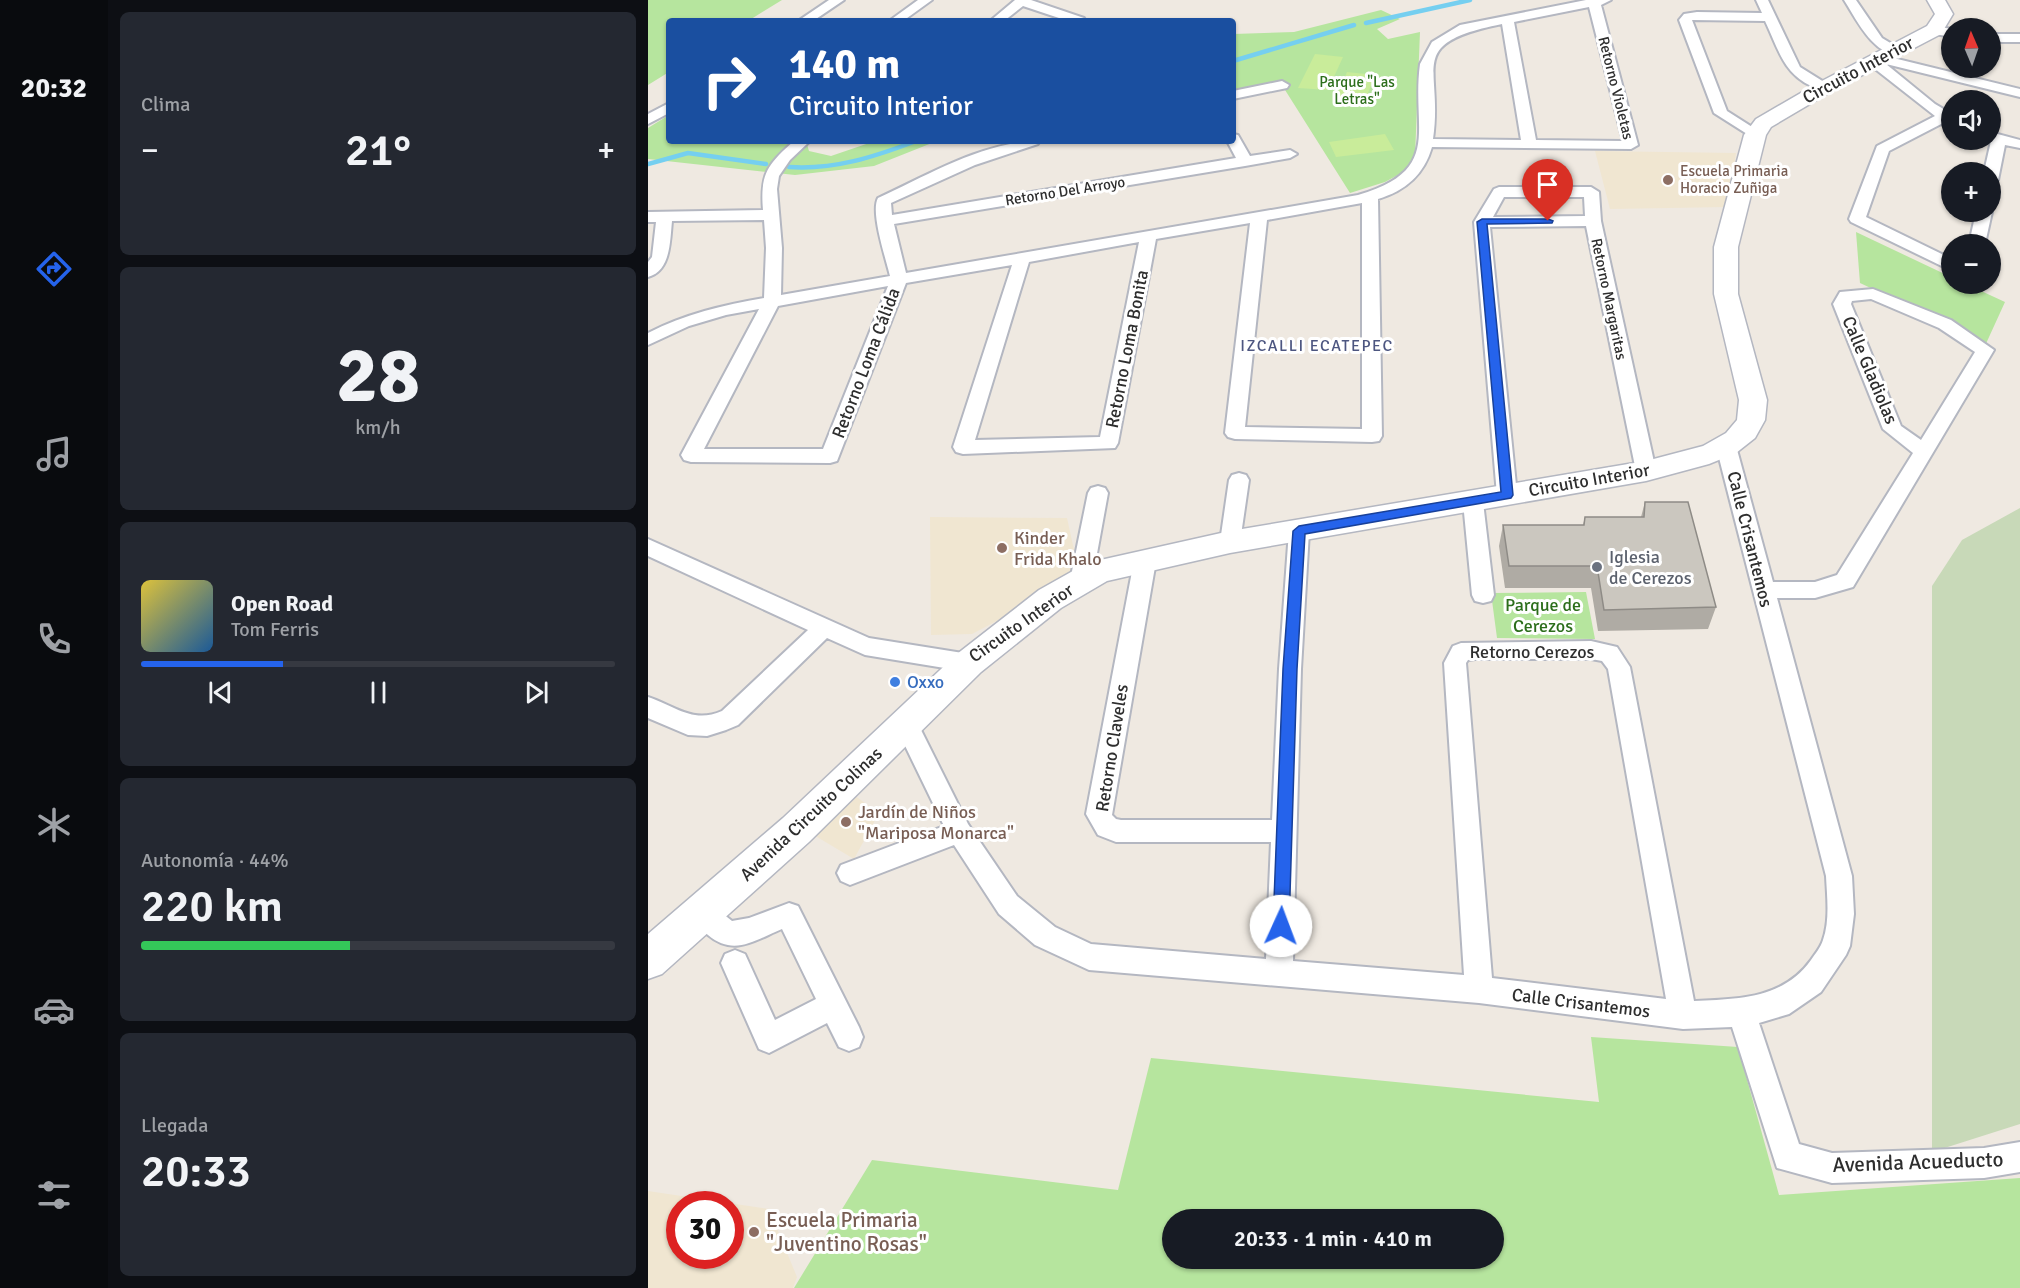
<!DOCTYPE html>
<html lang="es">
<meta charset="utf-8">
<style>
:root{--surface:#171b24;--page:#242831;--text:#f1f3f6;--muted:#9ea1a6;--line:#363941;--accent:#2563eb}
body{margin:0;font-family:Signika,sans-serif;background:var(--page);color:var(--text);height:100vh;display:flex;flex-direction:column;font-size:22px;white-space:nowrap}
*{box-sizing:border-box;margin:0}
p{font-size:20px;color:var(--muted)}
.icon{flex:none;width:33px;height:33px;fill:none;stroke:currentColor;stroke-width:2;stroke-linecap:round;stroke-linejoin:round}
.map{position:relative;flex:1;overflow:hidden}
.panel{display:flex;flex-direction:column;gap:12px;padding:12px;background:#0d0f14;width:540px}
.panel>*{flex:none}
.hud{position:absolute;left:18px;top:18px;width:570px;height:126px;border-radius:6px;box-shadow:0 2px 4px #0004;background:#1a4fa0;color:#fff;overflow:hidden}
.needle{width:39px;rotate:358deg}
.fabs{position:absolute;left:1293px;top:18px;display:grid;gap:12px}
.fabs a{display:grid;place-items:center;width:60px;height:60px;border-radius:50%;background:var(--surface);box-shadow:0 2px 4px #0004;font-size:30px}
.speed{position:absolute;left:18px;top:1191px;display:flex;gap:12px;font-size:30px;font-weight:700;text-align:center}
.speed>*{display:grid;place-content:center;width:78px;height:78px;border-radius:50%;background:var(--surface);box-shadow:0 2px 4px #0004;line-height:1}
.speed .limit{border:9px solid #d22;background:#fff;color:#111}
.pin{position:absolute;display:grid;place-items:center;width:51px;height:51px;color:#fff;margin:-62px -26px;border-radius:50% 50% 50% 0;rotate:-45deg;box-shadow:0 0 6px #0007}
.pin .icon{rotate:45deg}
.me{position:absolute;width:66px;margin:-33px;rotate:2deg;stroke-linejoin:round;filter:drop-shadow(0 0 4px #0008)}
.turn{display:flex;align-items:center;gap:21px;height:126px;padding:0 24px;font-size:27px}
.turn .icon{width:78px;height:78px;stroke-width:2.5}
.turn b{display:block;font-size:42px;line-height:51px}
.big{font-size:45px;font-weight:600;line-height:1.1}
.panel .widget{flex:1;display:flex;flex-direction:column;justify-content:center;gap:9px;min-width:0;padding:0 21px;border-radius:9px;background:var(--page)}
.panel .dial{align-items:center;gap:0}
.dial b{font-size:78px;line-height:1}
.song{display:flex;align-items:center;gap:18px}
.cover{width:72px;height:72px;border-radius:9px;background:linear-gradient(135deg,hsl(50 70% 55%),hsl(210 70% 35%))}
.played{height:6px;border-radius:3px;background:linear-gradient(90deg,var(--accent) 30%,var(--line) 30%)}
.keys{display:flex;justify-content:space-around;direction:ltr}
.heat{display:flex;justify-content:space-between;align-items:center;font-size:33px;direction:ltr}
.charge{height:9px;border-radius:4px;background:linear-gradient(90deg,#34c759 44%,var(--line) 0)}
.trip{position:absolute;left:514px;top:1209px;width:342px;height:60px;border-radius:30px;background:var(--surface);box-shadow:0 2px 4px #0004;font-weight:600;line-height:60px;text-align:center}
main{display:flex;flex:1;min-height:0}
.menu{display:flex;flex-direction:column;width:108px;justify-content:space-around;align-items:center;background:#090b0e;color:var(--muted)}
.menu .icon{width:42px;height:42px}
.menu .current{color:var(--accent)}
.menu b{font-size:27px;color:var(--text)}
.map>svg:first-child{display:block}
.education{fill:#f0e6d1;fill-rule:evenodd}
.green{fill:#b6e59e;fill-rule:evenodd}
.cemetery{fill:#c8d9b8}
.pitch{fill:#c9ec9a}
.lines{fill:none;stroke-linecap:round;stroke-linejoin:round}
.stream{stroke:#75cff0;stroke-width:4.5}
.minor-casing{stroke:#b4b7c1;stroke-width:4}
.secondary-casing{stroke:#b4b7c1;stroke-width:3}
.minor{fill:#fff;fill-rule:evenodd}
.secondary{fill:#fff;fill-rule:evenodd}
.wall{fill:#afaba4}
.building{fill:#cbc7bf;stroke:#8e8b86;stroke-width:1.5}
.route{fill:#2563eb;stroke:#184099;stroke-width:1.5}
.education-dot{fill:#8d6e63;stroke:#fff;stroke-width:2}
.worship-dot{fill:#6b7280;stroke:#fff;stroke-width:2}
.shop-dot{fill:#3f7fe0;stroke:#fff;stroke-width:2}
.labels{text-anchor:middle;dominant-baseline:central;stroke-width:6;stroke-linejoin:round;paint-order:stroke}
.far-park-label{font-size:15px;fill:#2c6e1b;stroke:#fff}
.far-street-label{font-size:15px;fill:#2e2e2e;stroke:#fff}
.far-education-label{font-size:15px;fill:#785e54;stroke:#fff;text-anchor:start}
.far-neighbourhood-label{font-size:16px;letter-spacing:1.5px;fill:#4d5680;stroke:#fff}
.street-label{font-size:18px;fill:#2e2e2e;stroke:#fff}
.education-label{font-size:18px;fill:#785e54;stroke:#fff;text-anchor:start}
.worship-label{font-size:18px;fill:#5b616d;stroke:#fff;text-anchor:start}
.park-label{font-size:18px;fill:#2c6e1b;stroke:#fff}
.shop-label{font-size:18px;fill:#366cbe;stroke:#fff;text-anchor:start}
.near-street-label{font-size:21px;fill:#2e2e2e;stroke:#fff}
.near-education-label{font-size:21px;fill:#785e54;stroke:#fff;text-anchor:start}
</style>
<main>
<nav class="menu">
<b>20:32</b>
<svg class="icon current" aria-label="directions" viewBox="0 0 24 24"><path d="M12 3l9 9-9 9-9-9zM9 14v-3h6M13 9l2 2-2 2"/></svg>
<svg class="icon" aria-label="music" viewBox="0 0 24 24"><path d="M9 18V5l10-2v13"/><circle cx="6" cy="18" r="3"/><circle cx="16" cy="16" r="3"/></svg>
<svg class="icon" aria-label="phone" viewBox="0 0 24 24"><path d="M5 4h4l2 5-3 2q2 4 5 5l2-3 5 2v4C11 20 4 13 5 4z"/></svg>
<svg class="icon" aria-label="climate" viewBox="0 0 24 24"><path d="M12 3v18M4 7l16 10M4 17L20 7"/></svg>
<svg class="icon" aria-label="car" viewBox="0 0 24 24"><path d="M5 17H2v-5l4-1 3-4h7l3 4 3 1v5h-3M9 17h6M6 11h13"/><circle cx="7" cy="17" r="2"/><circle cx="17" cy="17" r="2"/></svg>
<svg class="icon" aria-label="filters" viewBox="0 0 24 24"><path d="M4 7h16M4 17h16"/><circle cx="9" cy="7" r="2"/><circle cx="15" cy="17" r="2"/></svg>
</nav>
<section class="panel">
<div class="widget"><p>Clima</p>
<div class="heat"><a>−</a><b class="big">21°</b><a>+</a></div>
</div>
<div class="widget dial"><b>28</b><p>km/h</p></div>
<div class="widget">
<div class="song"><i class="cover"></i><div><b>Open Road</b><p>Tom Ferris</p></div></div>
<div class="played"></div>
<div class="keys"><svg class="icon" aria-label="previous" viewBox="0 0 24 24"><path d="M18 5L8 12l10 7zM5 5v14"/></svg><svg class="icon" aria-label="pause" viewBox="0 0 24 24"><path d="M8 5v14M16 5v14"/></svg><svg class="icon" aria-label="next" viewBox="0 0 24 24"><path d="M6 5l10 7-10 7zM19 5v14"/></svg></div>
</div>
<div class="widget"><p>Autonomía · 44%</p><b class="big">220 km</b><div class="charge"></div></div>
<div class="widget"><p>Llegada</p><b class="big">20:33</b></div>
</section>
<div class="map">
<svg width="1372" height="1288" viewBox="0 0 1372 1288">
<rect width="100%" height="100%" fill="#efe9e1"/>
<path class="education" d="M947,151L1088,153L1080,207L962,209Z
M282,517L419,518L432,577L324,634L283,635Z
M203,793L231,813L206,859L159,831Z
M0,1191L121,1209L149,1277L145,1288H0ZM82,1204V1256H32V1204Z"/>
<path class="green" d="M0,0H134L100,21H21V72L0,85Z
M733,10L752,19L729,29L740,39L772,32L767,156L761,169L737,182L702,193L632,82L585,92V34L646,32Z
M21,115V141H158L161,151L183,156L227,141H289L226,166L147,175L0,159V128Z
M1208,232L1303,277L1304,284H1318L1357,302L1336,348L1299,324L1212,283Z
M938,592L947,639L849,638L843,593Z
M943,1037L1090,1047L1131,1195L1372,1178V1288H146L224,1160L470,1190L503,1058L951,1102ZM525,1220H846V1258H525Z"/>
<path class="cemetery" d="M1372,508V1124L1284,1152V586L1314,540Z"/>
<path class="pitch" d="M667,54L695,57L680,90L650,88Z
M699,72L727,75L717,101L688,98Z
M737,134L746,150L688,157L681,142Z"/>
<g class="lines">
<path class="stream" d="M718,23L822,0
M585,61L706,25
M0,164L40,153L118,164
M141,167C186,170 226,157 268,141"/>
<g class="minor-casing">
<path id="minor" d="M181,0H196L165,21H150Z
M270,0H284L255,21H241Z
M367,0H383L436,18L438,21H420L375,6L356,21H342Z
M938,0H963L953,5L990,145L983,149L784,147C776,175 757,191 730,199L734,436L731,441L724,442L587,439L580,437L577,433L602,223L508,239L470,443L467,448L315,454L308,452L305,447L364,265L258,283L189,461L182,463L43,462L36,460L33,455L111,309L78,315L41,326L0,345V333C37,314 75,305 116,298L118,248L116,220L24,221C22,240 23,271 0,277V262L4,257L8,222H0V212L115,210C112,174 119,165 146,141H162L142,160L131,176L129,189L134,248L133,295L242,276C238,259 222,212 230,198C280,175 336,141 392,141L390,144L327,165L243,203L244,215L588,158L579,141H585V134L590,135L602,156L642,150L649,154L642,158L597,166L246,224L258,273L710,195C796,170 763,130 772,64L784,42L812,25ZM941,7L975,141L888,140L866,22ZM854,24L873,140L785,139C796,66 755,44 854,24ZM714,203V429L597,427L619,220ZM491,242L452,437L327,440L381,262ZM240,286L175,449H56L130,306Z
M1108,0H1120L1152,67L1184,87L1182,90C1175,92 1170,89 1163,86C1135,73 1130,48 1117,21L1044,20L1079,111L1112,132L1114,135L1107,139L1066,113L1031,20L1036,14L1049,12L1114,13Z
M1196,0H1208L1234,38L1254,50L1252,53C1227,59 1207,17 1196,0Z
M1286,26L1304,29V37L1281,33L1280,30Z
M1342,34H1372V42H1342Z
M1233,55L1372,89V97L1238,64L1287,104L1304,114V124L1297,122L1241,151L1218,217L1304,259V271L1203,222L1201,219L1229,146L1287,116L1222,65L1220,62Z
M634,81L641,85L639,88L585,99V91Z
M21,103V113L0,124V114Z
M1342,132L1372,140V148L1357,145L1350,180L1342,184V172H1336L1343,141L1338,140H1342Z
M851,187H943L951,192L953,221L1008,471L1005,476L998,478L991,476L988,471L938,226L842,227L869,495L866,500L859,502L852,500L849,495L826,222L846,189ZM856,197H936L937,216L845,217Z
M1342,210L1344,212L1337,244H1321L1328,212Z
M1225,289L1303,320L1346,350L1205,587L1167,598H1129L1204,876L1206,914L1202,946L1198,955L1173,992L1141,1014L1111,1023L1151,1144L1184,1153L1336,1148L1372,1142V1172L1336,1178L1184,1183L1129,1168L1084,1027L1035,1029L831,1003L441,970L387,945L351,914L306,845L202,885L193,881L189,873L193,865L296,826L247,725L251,718L259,715L267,718L320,824L369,896L407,927L443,944L618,959L623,842H468L450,835L438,814L486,561L490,556L497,553L504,556L508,561L464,815L468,819L473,820H624L631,669L641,531L644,526L651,524L658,526L661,531L653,669L645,961L816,975L796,663L805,646L813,643L943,641L969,647L982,667L1046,1001C1090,999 1135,999 1163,960C1167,954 1173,947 1175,940C1182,920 1179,897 1178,876L1068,446L1071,441L1078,440L1085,441L1088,446L1125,582H1167L1189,575L1265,453L1235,429L1185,304L1192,292ZM1223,299L1291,328L1327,352L1273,440L1253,426L1203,304L1204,301ZM827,659H943L954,661L960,669L1018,999L844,978L818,663L820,660Z
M591,473L598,475L601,480L592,542L589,547L582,550L575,547L572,542L581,480L584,475Z
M450,486L457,488L460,493L444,581L441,587L433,589L425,587L422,581L440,493L443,488Z
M825,495L832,497L835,502L846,595L843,601L835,603L827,601L824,595L815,502L818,497Z
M0,539L221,638L321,654L329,657L332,663L329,669L321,672L217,655L179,638L90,725L78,730L59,736L40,735L0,718V697C27,706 45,724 74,711L160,630L0,556Z
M55,902L64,905L84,921L101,918L141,903L150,906L211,1027L215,1037L211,1047L201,1051L191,1047L179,1023L121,1053L111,1049L73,963L77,954L87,950L97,954L127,1020L168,999L134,929C107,940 86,957 60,935C52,928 46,924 42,914L46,905Z"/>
</g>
<g class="secondary-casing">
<path id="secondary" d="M1279,0H1297L1305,14L1293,34L1184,91L1123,127L1118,135L1090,247V294L1119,400L1117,420L1107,438L1088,453L1061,464L998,481L582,553L459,581L413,608L333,672L161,842L14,974L0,979V934L135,818L309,654L391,590L439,563L582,531L998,461L1055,446L1078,433L1089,420L1091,400L1066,294V247L1096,135L1108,119L1170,83L1279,26L1287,14Z"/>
</g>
<use href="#minor" class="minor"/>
<use href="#secondary" class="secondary"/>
</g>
<path class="wall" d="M997,502L1068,607L1060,629L950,631L943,588H857L851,546L855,525H935L937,517H993Z"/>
<path class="building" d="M997,502H1040L1068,607L956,610L949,566H861L855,525H936L937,517H996Z"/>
<path class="route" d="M900,219L905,221L904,223L839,224L865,495L863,498L657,534L649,669L641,926L639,931L633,933L628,931L625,926L635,669L645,531L651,526L853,492L829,222L834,219Z"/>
<g class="education-dot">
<circle cx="1020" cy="180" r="6"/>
<circle cx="354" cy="548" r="6"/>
<circle cx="198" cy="822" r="6"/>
<circle cx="106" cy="1232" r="6"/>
</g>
<circle class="worship-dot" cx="949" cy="567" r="6"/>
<circle class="shop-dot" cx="247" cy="682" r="6"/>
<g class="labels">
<g class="far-park-label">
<text x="709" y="82">Parque "Las<tspan x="709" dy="17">Letras"</tspan></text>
</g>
<g class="far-street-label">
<text transform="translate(968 88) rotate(76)">Retorno Violetas</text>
<text transform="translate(417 191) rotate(-9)">Retorno Del Arroyo</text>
<text transform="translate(961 299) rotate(78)">Retorno Margaritas</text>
</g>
<g class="far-education-label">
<text x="1032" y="171">Escuela Primaria<tspan x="1032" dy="17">Horacio Zuñiga</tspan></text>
</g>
<g class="far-neighbourhood-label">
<text x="669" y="346">IZCALLI ECATEPEC</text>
</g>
<g class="street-label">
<text transform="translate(1210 70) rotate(-28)">Circuito Interior</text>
<text transform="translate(479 349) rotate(-79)">Retorno Loma Bonita</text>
<text transform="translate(218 363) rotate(-69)">Retorno Loma Cálida</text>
<text transform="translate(1222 370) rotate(67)">Calle Gladiolas</text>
<text transform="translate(941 480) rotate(-10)">Circuito Interior</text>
<text transform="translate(1102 539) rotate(76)">Calle Crisantemos</text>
<text transform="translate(373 623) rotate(-35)">Circuito Interior</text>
<text x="884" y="652">Retorno Cerezos</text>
<text transform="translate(464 748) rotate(-81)">Retorno Claveles</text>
<text transform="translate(163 814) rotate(-43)">Avenida Circuito Colinas</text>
<text transform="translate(933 1003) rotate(7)">Calle Crisantemos</text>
</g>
<g class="education-label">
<text x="366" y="538">Kinder<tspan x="366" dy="21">Frida Khalo</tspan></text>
<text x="210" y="812">Jardín de Niños<tspan x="210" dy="21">"Mariposa Monarca"</tspan></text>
</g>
<g class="worship-label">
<text x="961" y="557">Iglesia<tspan x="961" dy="21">de Cerezos</tspan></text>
</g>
<g class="park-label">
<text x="895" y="605">Parque de<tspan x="895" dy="21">Cerezos</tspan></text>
</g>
<g class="shop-label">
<text x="259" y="682">Oxxo</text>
</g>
<g class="near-street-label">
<text transform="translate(1270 1162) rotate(-2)">Avenida Acueducto</text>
</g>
<g class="near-education-label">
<text x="118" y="1220">Escuela Primaria<tspan x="118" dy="24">"Juventino Rosas"</tspan></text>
</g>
</g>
</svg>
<div class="fabs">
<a><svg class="needle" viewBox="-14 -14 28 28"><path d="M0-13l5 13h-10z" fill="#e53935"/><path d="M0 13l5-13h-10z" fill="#9ea1a6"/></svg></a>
<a><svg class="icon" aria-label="sound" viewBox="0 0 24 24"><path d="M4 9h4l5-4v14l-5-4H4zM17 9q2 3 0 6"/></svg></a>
<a>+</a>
<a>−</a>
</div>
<div class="speed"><div class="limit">30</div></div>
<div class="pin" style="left:900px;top:221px;background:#d93025"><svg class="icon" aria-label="arrive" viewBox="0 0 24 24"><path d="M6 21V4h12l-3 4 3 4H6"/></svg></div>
<svg class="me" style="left:633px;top:926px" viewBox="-20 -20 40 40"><circle r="19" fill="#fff"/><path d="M0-13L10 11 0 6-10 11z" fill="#2563eb"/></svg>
<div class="trip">20:33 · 1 min · 410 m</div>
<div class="hud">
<div class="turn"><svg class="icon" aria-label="right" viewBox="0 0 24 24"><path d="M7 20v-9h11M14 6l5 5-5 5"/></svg><div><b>140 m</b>Circuito Interior</div></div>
</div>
</div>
</main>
